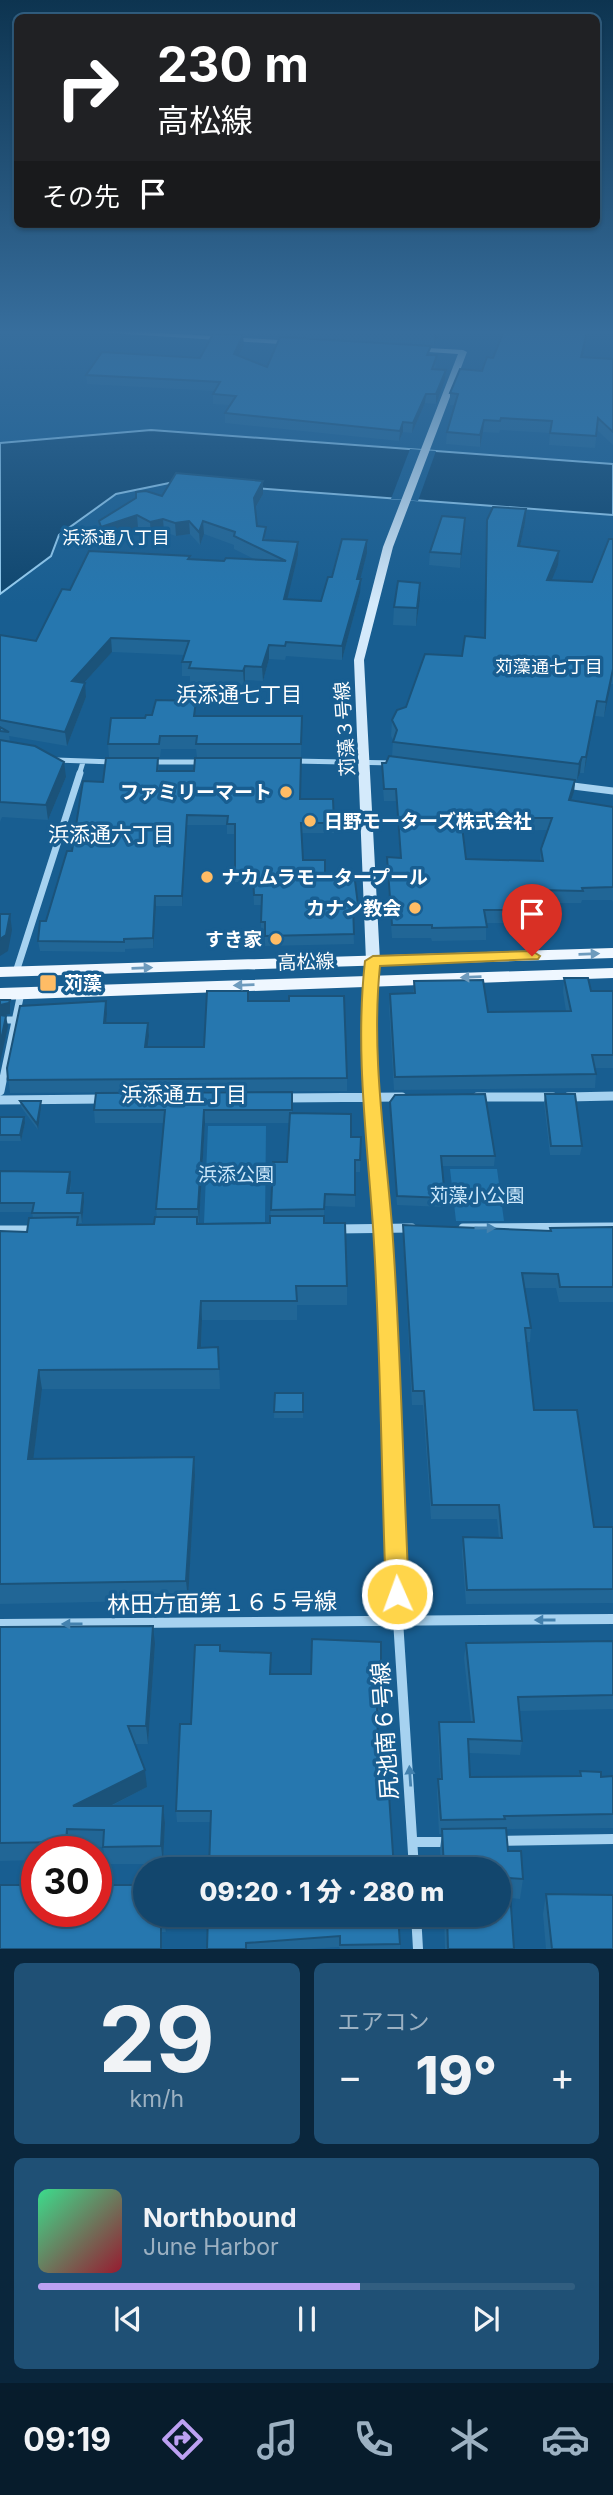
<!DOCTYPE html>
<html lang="ja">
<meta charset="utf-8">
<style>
:root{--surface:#12466d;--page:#1f5075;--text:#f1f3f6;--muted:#9cb1c2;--line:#315e80;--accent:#bca0f2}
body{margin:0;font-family:Inter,"Noto Sans JP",sans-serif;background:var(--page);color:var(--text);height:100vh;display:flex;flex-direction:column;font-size:26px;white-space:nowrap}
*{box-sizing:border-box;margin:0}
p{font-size:23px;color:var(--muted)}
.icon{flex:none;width:38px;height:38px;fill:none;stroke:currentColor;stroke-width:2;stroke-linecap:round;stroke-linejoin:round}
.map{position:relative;height:1949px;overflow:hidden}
.sheet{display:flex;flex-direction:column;gap:14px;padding:14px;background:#0a263c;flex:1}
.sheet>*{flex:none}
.hud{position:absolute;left:14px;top:14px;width:586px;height:214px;border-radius:10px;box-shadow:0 2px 5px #0004,0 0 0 2px var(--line);background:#202124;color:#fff;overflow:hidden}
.speed{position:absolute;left:21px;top:1836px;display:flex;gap:14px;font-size:35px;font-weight:700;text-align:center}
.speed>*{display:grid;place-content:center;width:91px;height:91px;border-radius:50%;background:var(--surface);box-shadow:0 2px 5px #0004,0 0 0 2px var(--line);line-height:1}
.speed .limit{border:10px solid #d22;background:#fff;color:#111}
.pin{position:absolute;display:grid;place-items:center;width:60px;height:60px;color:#fff;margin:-72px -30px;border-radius:50% 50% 50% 0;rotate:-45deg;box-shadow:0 0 7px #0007}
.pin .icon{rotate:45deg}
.me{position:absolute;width:77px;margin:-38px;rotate:358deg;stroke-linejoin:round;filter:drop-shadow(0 0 5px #0008)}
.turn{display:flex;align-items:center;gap:24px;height:147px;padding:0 28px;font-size:32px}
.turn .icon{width:91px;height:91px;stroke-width:2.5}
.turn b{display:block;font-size:49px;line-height:60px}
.then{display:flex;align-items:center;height:66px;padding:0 28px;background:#0003;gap:14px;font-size:26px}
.big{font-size:52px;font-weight:800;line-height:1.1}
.sheet .widget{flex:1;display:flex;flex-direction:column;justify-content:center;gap:10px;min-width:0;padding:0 24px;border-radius:10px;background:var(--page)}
.sheet .dial{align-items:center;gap:0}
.dial b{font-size:91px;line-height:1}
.song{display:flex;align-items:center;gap:21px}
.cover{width:84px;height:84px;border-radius:10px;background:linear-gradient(135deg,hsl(150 70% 55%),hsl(350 70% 35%))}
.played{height:7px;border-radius:4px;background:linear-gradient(90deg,var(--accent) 60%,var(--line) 60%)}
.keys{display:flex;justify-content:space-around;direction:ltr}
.heat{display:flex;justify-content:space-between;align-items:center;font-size:38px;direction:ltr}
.sheet .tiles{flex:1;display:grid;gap:14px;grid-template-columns:1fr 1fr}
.widget:last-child{grid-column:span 2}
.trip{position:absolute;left:133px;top:1857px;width:378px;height:70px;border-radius:35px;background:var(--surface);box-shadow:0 2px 5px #0004,0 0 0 2px var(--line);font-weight:800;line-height:70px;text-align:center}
.menu{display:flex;height:112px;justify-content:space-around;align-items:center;background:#071c2c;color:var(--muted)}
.menu .icon{width:49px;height:49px}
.menu .active{color:var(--accent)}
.menu b{font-size:32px;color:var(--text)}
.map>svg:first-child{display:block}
.green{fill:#2072aa}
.water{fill:#0f466e;stroke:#98cff2;stroke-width:2}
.pier{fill:#185e91}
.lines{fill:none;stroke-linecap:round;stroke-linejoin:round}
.street-far3{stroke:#a6d2f0;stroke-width:5}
.street-far2{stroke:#a6d2f0;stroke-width:7}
.street-far1{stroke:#a6d2f0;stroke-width:9}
.street{stroke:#a6d2f0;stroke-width:10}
.secondary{fill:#d4eafb;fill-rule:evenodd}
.primary{fill:#eff7ff;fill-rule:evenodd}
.wall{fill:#216696;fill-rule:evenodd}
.shaded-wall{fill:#1b537a}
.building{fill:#2677af;stroke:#1b537a;stroke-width:2;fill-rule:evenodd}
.oneway{fill:#6e9bbd}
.oneway2{fill:#4381ae}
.route{fill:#ffd54a;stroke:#a68a30;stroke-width:2}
.poi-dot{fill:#ffbc65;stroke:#185e91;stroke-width:2.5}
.labels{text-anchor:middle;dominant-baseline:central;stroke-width:7;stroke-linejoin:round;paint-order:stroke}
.far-neighbourhood-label{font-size:18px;fill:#fff;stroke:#185e91}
.street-label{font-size:19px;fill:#fff;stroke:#185e91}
.poi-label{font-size:19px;font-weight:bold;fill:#fff;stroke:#185e91;text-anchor:end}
.park-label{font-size:19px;fill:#cde8fb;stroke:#185e91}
.neighbourhood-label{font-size:21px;fill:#fff;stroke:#185e91}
.near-street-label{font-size:23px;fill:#fff;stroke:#185e91}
</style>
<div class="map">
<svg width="613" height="1949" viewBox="0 0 613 1949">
<rect width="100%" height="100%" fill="#185e91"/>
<path class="green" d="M208,1126H266L265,1222L204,1223Z
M450,1169H497L504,1221H456Z"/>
<path class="water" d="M151,430L613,464V515L174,482L116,494L59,535L51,556L0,594V443Z"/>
<path class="pier" d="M410,449L436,451L418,501L391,499Z"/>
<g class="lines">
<path class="street-far3" d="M56,760L114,762
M294,761L394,763
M150,762H201
M79,775L83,762"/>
<path class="street-far2" d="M565,785L613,791
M16,972L80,773
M0,1020H16
M2,1083L21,993
M371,1083L369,994L373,961"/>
<path class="street-far1" d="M371,1081L383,1228L392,1468
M0,1091L2,1081
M477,1097H553
M568,1097L613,1096
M285,1098L402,1097
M0,1100L105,1099
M463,1228L613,1227
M337,1229L412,1228
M0,1230H34"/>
<path class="street" d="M392,1466L398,1620L414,1869
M0,1624L613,1619
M498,1841L613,1839
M413,1842H448
M416,1914L418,1949"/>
<path class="secondary" d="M80,331H130L295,341L299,343L295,345Z
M411,347L463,350L467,352L393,547L364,660L380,961L373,965L366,961L354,660L383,547L458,354L414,351L410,349Z"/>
<path class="primary" d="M613,948V958L0,977V967Z
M613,968V978L0,1000V988Z"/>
</g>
<path class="wall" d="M218,331H440L434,346L218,333Z
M504,331H588L582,357L613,359V445L597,430L595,448L549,445L550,433L500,430L499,433L483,432L480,447L446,444L447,432L455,405H450V393L482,371L493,358Z
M244,345L238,356L267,367L430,355L436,365L435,370H446L445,380L436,404L425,403L412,433L403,432L399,441L225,423V413L230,405L213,404V394L214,391L87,384L86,375L200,358Z
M263,494L255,509L257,526L266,540L298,555L287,599L321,601L332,577L367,553L360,579V593L342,660L286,656L285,660L269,659L263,681L245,680L244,685L190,682V676H182V662L184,655L112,652L84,683L86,697L67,746L9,736L10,742L66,777L48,820L2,817L0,822V635L36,641L70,590L190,560L224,561L256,560L234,549V545L204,534L200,545L190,534L176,536L164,532L151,535L138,528L102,540L100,534L99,521L162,496Z
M465,518L460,568L429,565L430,552Z
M487,520L525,523L520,546L558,565L551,580L592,582L613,539V684H611L604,717L595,716L584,773H580L577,780H575L574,792L571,800L613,807V902L612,900H582L581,903H541L545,918L543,931L518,932L516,923H486V940L432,941L431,938H392L387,870V857L400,858L396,801H384L382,776V763H386L392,757L393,740L391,736L392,720L406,707L484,638ZM547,830L541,849L540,861L466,859L462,831Z
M420,583V600L416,626L393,625L394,607Z
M196,716H302L301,757H197L196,749H161L160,757H109L108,744L145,718Z
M158,758L159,771L300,799L334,823V833H301L303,860L325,874L358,905L357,915H353L354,944L265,946V933H261V905H254L253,882H235V834H227V825H187L182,906H156L153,948L125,949V952L40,951L38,941L72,851L103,782Z
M564,978L591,991H613V1068H595L596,1074L595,1088L394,1090L389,1007L390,994L413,993L414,981L488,1012L566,1011L563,992Z
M248,1001L347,1078V1091L10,1093L7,1068L107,1014L106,1023H148L149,1036L148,1047H204Z
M292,1092V1113L351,1137H361L360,1172H355V1207L324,1206V1223L347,1286V1305H297V1320H202L201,1348L218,1347L220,1389H42L33,1459L195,1476L188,1600L0,1604V1231L27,1232L33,1218L32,1212H0V1171L71,1181L70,1193L84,1202L82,1223H79V1225L154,1224L157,1217L156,1209L164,1123H95L94,1110ZM205,1123H290L287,1162H273L270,1223L198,1224L197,1222H199Z
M545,1094L582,1146L580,1155H550L544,1103Z
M20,1101L41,1107L38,1130L21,1107Z
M390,1102L495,1156L494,1166H442L445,1198L444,1207L397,1205L390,1112Z
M0,1117L25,1123L21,1141H0Z
M403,1225L550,1231V1228L613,1227V1302H559L556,1288H524L531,1328L530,1342H527L534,1410L594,1527H613V1603L466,1604L462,1552L463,1537L499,1538L497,1519H431L423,1405H412L403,1239Z
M275,1393H303V1418H274Z
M0,1627L155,1644L148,1744H135L147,1787L111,1806H163L165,1823L163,1864H106L103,1847L70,1846L69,1852H37V1860L0,1861Z
M613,1641V1709L519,1711L522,1741L520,1755L469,1753L470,1777L579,1776L580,1771L601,1777L613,1776V1828L506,1829L508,1851L523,1879L520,1899L510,1898L514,1949H445L444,1914H499V1869H441L440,1849L442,1834H439L437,1792L438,1779H440L438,1736L439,1722H471L464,1658L466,1643Z
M221,1651L271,1664L270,1674L381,1685L387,1706V1717H377L379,1779L211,1822H177L176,1811L191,1724Z
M546,1894L613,1949H546L543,1914Z
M167,1914L166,1932H162V1949H0Z
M208,1914L400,1944V1949H340L339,1947L312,1949H207Z"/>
<path class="shaded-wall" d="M435,331H440L434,346L435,333Z
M587,331V337L580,368L581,357Z
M243,335L244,345L234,364V354Z
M446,370L445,380L436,404V394Z
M426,394L425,403L412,433L413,423Z
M484,420L483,432L480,447V435Z
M403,422V432L399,441L400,431Z
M263,481V494L254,510V498Z
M526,509L525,523L517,560L518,546Z
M137,515L138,528L102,540L101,527Z
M465,518L464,532L460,568L461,554Z
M163,519L164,532L151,535L150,522Z
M189,521L190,534L176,536L175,523Z
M203,521L204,534L200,545L199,532Z
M367,540V553L357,592V579Z
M298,542V555L284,613V599Z
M559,551L558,565L546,594L547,580Z
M361,579L360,593L342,660V646Z
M420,583V600L416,626L417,608Z
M111,638L112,652L73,695L72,681Z
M269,645V659L263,681L262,667Z
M245,666V680L244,685L243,671Z
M613,669L611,684L604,717L606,702Z
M85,683L86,697L67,746L65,732Z
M597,701L595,716L584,773L586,757Z
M582,757L580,773L577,780L579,764Z
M64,762L66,777L48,820L46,805Z
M575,780L574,792L567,812L569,800Z
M187,815V825L182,906V896Z
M155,896L156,906L153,948V938Z
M10,914L12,930L8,951L0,956V939Z
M10,1000V1014L0,1016V1005Z
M106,1001L107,1014L105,1035L104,1023Z
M6,1016L8,1026L0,1063V1045Z
M148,1023L149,1036L146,1059L145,1047Z
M41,1101V1107L38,1130L37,1124Z
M204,1110L205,1123L199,1222L198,1209Z
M24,1117L25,1123L21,1141L20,1135Z
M70,1172L71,1181L68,1202L67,1193Z
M83,1193L84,1202L82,1223L81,1213Z
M201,1301L202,1320L200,1367L198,1348Z
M39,1370L42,1389L31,1478L28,1459Z
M194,1457L195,1476L188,1600L186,1581Z
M153,1626L155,1644L148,1744L146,1726Z
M145,1770L147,1787L75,1824L73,1806Z
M163,1806L165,1823L163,1864L161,1846Z
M67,1829L70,1846L69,1852H67L66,1842Z
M165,1914H167L166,1932L165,1921Z
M161,1921L162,1932V1949H161Z"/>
<path class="building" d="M403,331H435V333Z
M504,331H587L581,357L613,359V432L598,418L596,436L550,433L552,421L501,418L500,421L484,420L480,435L447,432L458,394L450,393L460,369L482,371L487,357L493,358Z
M213,334L243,335L234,354L267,367L280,337L431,346L427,355H437L432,369L446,370L436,394H426L413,423L403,422L400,431L225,413L236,396L213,394L220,382L86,375L102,352L200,358Z
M176,473L263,481L254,498L257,526L266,527L263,540L298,542L284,599L321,601L328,577H332L342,539L367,540L357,579H361L342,646L286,642L285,646L269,645L262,667L245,666L243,671L189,668L191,662H182L189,641L111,638L72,681L85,683L65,732L0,720V635L36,641L62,589L70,590L89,551L190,556L188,559L224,561L226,558L286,561L234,536L235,532L203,521L199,532L189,521L175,523L163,519L150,522L137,515L101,527L99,521L136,498V492L146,491L162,496Z
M493,507L526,509L518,546L559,551L547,580L592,582L609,539H613V669L606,702L597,701L586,757H582L579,764L393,742L397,730L392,720L397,710L406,707L425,654L462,656L465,636L485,638L487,520Z
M442,516L465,518L461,554L430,552Z
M398,581L420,583L417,608L394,607Z
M156,700L196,701L194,716H302L301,744H196L197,736H160L159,744H108L111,718H145L146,715H152Z
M0,727L9,732L0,731Z
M0,740L35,746L64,762L46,805L0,802Z
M389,756L575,780L569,800L613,807V887L582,888L583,891L538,890L545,918L519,919L517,910H484L487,927L432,928V925H392L387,857L401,858L396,789H384L382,763H386ZM461,818H552L541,849L543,861L466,859Z
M106,758H158L157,771H194L195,758H301L300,799H333L334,823H301L303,860H325V874L354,873L358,905H353L354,934L265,936V922H261L262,895H254L253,872H235V824H227L228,816L187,815L182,896H155L153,938L124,939V942L38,941L40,921H46L67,851H72L83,781L103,782Z
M0,914H10L6,935L0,939Z
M564,978H588L591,991H613V1055H592L596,1074L395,1077L390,994L415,993L414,981L483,980L488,1012L571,1011Z
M207,991H248V1001H289V996H344L347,1078L8,1080L7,1068L20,1006L106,1001L104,1023H148L145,1047H204Z
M0,1000H10L9,1003L0,1005Z
M0,1015L6,1016L0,1045Z
M292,1092V1110H204L198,1209H156L165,1110H94L96,1093Z
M485,1094L495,1156H441L445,1198L397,1196L390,1102L395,1095Z
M545,1094H575L582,1146H551Z
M20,1101H41L37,1124Z
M290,1113L351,1114V1137H361L360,1160H355V1195L325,1194L324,1209L271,1210L273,1162H287Z
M0,1117H24L20,1135H0Z
M0,1171L70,1172L67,1193H83L81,1213H32L34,1203H0Z
M270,1216H324V1223H345L347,1286H296L297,1301H201L198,1348L218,1347L219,1369L39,1370L28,1459L194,1457L186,1581L0,1584V1231L27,1232L29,1218L78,1217L77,1225L154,1224L155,1217H197V1224L270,1223Z
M403,1225L551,1231L550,1228L613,1227V1287H560L558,1274L522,1273L531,1328H525L534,1410H577L594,1527H613V1589L467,1590L463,1537L502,1538L499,1505H432L424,1391H413Z
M275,1393H303V1412H274Z
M153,1626L146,1726H128L145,1770L73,1806H163L161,1846L103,1847L104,1830L67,1829L66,1842L0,1843V1627Z
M312,1639L381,1642V1685H387V1706L377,1705L379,1779H388L394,1869H209L211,1811H176L180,1724H191L195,1645H220V1651L271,1653L270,1674H311Z
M613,1641V1695L518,1697L522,1741L468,1739L470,1777L581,1776L580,1771L601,1772V1777L613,1776V1814L504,1816L505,1819L441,1820L438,1779H442L439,1722H474L466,1643Z
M506,1828L508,1851H521L523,1879L509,1878L514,1949H448L447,1914H499V1869H444L442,1829Z
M0,1885H37V1911H96V1885H145V1914H165V1921H161V1949H0Z
M546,1894L613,1895V1949H552Z
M208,1914H398L400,1944L340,1945V1936L246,1943V1949H207Z"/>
<defs><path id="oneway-solid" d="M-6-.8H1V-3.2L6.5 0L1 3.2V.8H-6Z" transform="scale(1.75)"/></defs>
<g class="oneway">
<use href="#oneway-solid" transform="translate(589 954) rotate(-2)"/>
<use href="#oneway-solid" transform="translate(142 968) rotate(-2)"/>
<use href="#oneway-solid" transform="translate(471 977) rotate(178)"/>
<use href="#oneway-solid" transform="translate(244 985) rotate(178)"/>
</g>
<g class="oneway2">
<use href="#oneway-solid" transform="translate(485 1228)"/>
<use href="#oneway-solid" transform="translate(545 1620) rotate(180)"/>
<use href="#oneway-solid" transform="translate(72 1624) rotate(180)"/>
<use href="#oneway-solid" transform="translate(410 1776) rotate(-94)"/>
</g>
<linearGradient id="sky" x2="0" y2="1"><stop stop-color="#0d3450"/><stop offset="0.55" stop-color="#376e9d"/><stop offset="1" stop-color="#376e9d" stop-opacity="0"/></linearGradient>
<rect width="613" height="604" fill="url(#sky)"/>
<path class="route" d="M532,951L540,956L538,959L380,966C371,1052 385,1140 392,1226C401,1349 403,1472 409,1594L405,1601L397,1604L389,1601L386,1594C381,1472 381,1349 373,1227C367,1139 355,1050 365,961L373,956Z"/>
<g class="poi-dot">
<circle cx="286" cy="792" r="7"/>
<circle cx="310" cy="821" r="7"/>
<circle cx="207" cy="877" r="7"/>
<circle cx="415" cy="908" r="7"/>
<circle cx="276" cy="939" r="7"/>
<rect x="39" y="974" width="18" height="18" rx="3.5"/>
</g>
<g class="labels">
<g class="far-neighbourhood-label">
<text x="116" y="537">浜添通八丁目</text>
<text x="549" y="666">苅藻通七丁目</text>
</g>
<g class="street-label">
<text transform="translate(345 729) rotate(-94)">苅藻３号線</text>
<text transform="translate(306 962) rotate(-2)">高松線</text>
</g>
<g class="poi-label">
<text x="272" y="792">ファミリーマート</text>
<text x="324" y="821" text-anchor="start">日野モーターズ株式会社</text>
<text x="221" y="877" text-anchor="start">ナカムラモータープール</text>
<text x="401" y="908">カナン教会</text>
<text x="262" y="939">すき家</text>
<text x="64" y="983" text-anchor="start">苅藻</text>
</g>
<g class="park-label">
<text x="236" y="1174">浜添公園</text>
<text x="477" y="1195">苅藻小公園</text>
</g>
<g class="neighbourhood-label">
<text x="239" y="694">浜添通七丁目</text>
<text x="111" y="834">浜添通六丁目</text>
<text x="184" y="1094">浜添通五丁目</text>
</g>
<g class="near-street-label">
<text transform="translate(222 1603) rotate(-1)">林田方面第１６５号線</text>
<text transform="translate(385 1731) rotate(-94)">尻池南６号線</text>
</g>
</g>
</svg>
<div class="speed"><div class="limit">30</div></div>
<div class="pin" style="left:532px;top:956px;background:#d93025"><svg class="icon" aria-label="arrive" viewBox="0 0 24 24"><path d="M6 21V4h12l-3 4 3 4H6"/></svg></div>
<svg class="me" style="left:397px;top:1594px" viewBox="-20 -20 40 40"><circle r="17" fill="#ffd54a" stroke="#fff" stroke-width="3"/><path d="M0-11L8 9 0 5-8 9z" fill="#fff"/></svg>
<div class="trip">09:20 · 1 分 · 280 m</div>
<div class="hud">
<div class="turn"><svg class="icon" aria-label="right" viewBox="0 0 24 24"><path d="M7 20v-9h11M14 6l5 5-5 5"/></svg><div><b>230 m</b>高松線</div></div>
<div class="then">その先<svg class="icon" aria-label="arrive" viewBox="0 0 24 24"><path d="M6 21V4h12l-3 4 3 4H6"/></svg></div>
</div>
</div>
<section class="sheet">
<div class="tiles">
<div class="widget dial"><b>29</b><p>km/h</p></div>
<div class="widget"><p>エアコン</p>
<div class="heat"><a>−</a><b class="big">19°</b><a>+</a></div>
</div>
<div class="widget">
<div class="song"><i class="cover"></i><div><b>Northbound</b><p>June Harbor</p></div></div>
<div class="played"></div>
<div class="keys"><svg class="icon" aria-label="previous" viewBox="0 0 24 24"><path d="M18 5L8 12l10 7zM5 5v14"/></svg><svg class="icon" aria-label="pause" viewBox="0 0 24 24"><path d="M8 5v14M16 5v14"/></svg><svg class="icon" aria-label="next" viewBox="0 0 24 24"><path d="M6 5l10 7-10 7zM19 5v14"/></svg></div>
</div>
</div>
</section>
<nav class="menu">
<b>09:19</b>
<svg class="icon active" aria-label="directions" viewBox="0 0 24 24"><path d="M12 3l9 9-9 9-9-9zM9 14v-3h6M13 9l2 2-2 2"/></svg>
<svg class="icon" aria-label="music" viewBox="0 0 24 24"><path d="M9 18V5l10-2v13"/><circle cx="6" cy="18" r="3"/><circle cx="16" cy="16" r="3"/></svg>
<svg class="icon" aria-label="phone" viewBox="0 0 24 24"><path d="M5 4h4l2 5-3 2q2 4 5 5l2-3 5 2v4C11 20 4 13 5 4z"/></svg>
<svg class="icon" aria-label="climate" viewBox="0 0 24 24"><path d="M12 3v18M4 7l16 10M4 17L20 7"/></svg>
<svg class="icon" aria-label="car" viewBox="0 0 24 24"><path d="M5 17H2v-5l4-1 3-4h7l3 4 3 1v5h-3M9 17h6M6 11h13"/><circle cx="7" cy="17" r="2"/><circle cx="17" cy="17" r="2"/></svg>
</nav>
